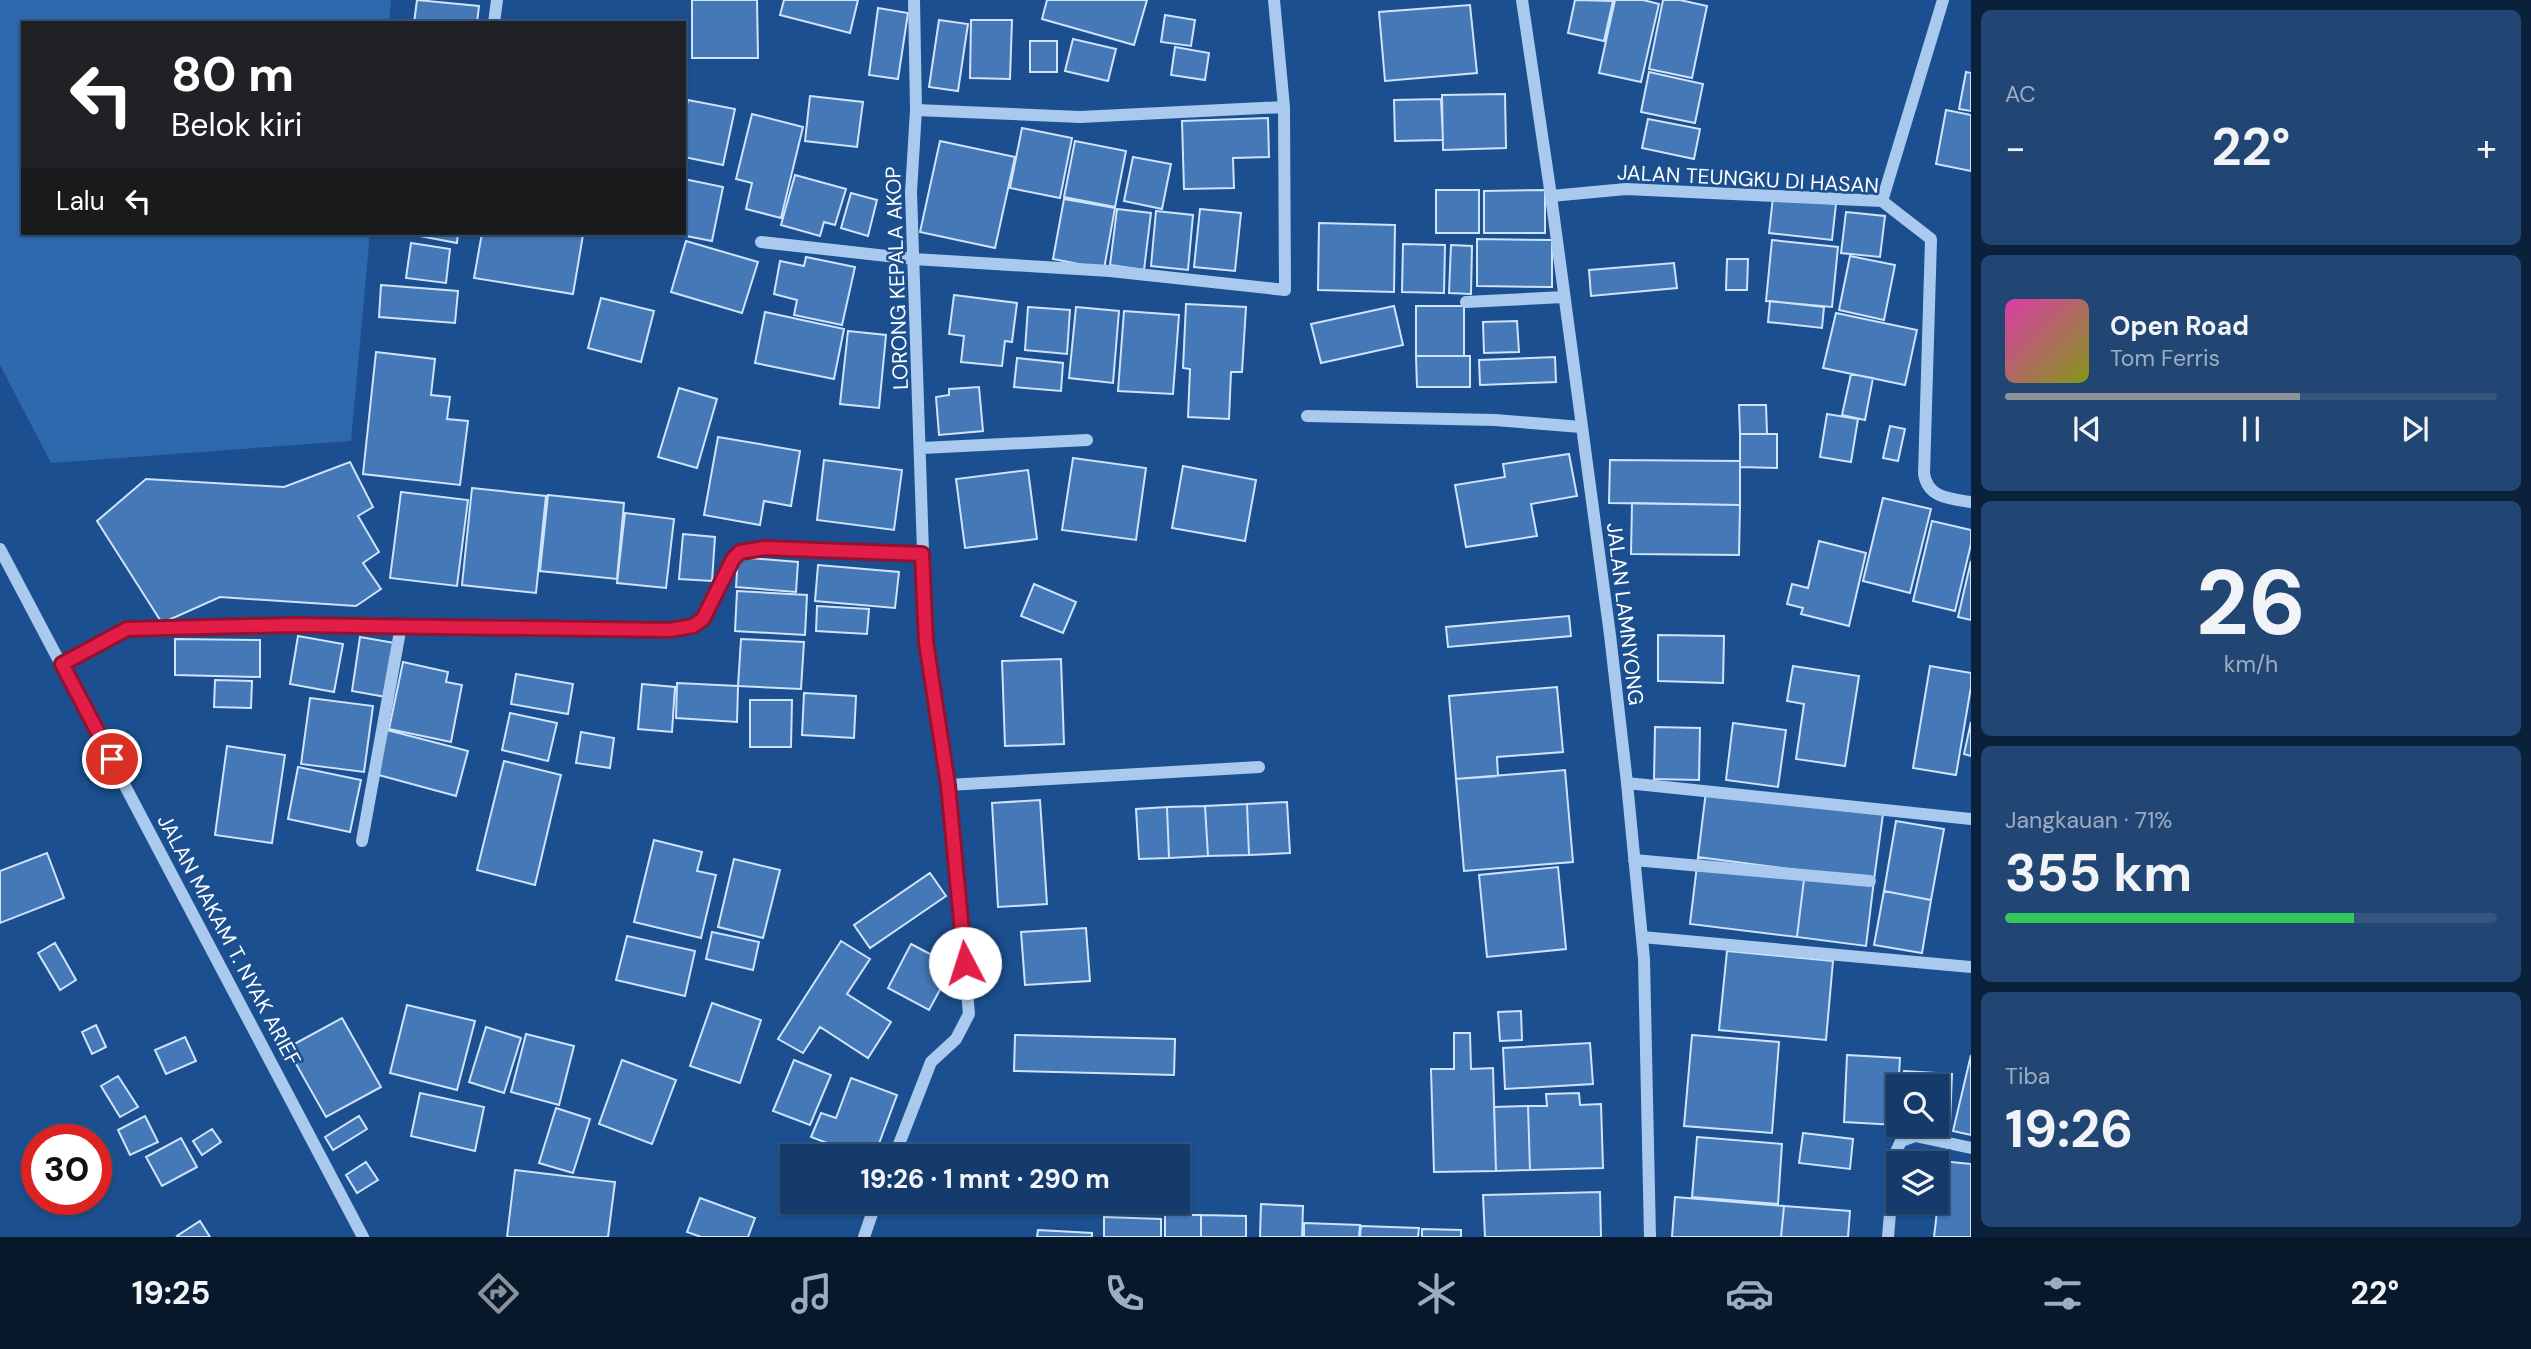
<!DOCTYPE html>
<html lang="id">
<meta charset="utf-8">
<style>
:root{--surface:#143b6b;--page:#214673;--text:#f1f3f6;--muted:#9dadc1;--line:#33557e;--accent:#8c9099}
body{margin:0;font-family:"DM Sans",sans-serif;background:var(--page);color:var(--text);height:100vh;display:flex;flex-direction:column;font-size:26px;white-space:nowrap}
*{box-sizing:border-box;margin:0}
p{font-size:23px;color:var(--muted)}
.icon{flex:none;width:38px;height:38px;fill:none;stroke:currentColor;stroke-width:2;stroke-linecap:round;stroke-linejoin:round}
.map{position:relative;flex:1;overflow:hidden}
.side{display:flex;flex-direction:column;gap:10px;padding:10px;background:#0b203b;width:560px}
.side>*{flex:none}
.banner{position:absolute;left:21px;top:21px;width:665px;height:214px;border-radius:0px;box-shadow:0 2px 5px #0004,0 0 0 2px var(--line);background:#202124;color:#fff;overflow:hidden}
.controls{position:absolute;left:1886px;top:1074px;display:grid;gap:14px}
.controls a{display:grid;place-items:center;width:63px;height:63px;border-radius:0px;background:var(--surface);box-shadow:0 2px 5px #0004,0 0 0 2px var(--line);font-size:35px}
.speed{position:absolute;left:21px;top:1124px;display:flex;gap:14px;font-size:35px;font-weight:700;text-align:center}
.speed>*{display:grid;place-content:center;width:91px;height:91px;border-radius:50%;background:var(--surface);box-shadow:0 2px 5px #0004,0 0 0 2px var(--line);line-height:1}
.speed .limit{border:10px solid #d22;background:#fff;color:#111}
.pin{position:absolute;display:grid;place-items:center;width:60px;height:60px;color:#fff;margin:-30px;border:4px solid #fff;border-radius:50%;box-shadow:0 2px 7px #0007}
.me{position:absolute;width:77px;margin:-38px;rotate:355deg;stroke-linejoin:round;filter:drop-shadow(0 0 5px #0008)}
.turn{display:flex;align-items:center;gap:24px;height:147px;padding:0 35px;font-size:32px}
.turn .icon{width:91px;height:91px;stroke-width:2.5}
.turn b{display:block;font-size:49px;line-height:60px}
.then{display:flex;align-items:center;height:66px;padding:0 35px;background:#0003;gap:14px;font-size:26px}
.big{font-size:52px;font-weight:700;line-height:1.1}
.side .tile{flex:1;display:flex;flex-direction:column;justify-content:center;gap:10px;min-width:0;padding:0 24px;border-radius:10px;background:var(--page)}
.side .dial{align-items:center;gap:0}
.dial b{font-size:91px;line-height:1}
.song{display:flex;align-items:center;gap:21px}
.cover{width:84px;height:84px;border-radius:10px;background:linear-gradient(135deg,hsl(320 70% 55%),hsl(70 70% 35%))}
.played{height:7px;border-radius:4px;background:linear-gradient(90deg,var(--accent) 60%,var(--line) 60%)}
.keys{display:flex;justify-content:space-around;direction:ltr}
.heat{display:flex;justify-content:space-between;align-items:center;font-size:38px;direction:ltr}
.charge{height:10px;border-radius:5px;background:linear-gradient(90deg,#34c759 71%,var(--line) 0)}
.trip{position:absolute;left:780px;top:1144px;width:410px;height:70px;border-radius:0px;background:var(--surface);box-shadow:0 2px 5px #0004,0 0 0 2px var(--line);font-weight:700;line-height:70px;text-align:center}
.tab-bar{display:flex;height:112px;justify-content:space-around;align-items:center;background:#08182b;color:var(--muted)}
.tab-bar .icon{width:49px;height:49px}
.tab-bar .current{color:var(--accent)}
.tab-bar b{font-size:32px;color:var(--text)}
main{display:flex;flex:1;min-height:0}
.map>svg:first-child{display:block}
.green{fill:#2e69ad}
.building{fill:#4478b7;stroke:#cfe3fa;stroke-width:2}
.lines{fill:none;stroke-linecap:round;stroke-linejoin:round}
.minor{stroke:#a9c9ee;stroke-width:12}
.route-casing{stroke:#92132f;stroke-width:18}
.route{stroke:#e11d48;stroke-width:12}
.labels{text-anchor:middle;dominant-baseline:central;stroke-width:5;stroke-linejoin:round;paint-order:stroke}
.street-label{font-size:21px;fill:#fff;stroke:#1b4f8f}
</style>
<main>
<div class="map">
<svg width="1971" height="1237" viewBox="0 0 1971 1237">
<rect width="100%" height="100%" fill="#1b4f8f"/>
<path class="green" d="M0,0H391L389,23H23V233H370L351,441L51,463L0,365Z"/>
<path class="building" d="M417,0L479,6L477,23H414Z
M692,0H757L758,58H692Z
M784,0H858L850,33L780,15Z
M1047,0H1147L1134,45L1042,19Z
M1575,0L1613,1L1604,41L1568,33Z
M1615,0H1643L1659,4L1641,82L1599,73Z
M1663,0H1680L1707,6L1692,78L1649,69Z
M1470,5L1477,73L1385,81L1379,12Z
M878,8L908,13L898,79L869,75Z
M1165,15L1195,20L1191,46L1161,42Z
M939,20L968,24L958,91L929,87Z
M971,20H1012L1010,79L970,78Z
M1073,39L1116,49L1108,81L1065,71Z
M1030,41H1057V72H1030Z
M1175,47L1209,53L1205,80L1171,75Z
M1649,72L1703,84L1695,123L1641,112Z
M1966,72L1971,73V111L1959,109Z
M1505,94L1506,148L1443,150L1442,95Z
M810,96L863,102L857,147L805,141Z
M1441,99L1443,140L1395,141L1394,100Z
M688,100L735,109L723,165L684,157V118Z
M1946,110L1971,115V171L1936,164Z
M752,114L803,127L781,218L746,209L752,183L736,179Z
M1268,118L1269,157L1233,158L1234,188L1184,189L1182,121Z
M1648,119L1700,129L1694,159L1642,148Z
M1022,128L1072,138L1060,198L1010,188Z
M940,141L1015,157L995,248L920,232Z
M1075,141L1126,151L1115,207L1064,197Z
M1133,157L1171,164L1162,209L1124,201Z
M795,175L846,189L835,225L824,222L820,236L781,225Z
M684,179L723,187L712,241L671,233H684Z
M1436,190H1479V233H1436Z
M1545,190V233H1484V191Z
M851,193L877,200L868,236L841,228Z
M1773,197L1836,204L1832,240L1769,233Z
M1064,199L1115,208L1104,269L1053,259Z
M1117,209L1151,213L1144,270L1110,265Z
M1200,209L1241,213L1235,271L1194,267Z
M1156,211L1193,215L1188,270L1151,266Z
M1846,212L1885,216L1880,257L1841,253Z
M1319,223L1395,225L1394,292L1318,290Z
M404,233H458L457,243Z
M482,233L583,235L573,294L474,278Z
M1477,239L1552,240V287L1477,286Z
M1772,240L1838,247L1832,307L1766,301Z
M686,241L758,262L742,313L671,292Z
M411,243L450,249L446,283L406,278Z
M1403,244L1445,245L1444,293L1402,292Z
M1451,245L1472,246L1471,294L1449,293Z
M1850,256L1895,265L1884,320L1839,310Z
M806,257L855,267L842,325L794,315L797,300L774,294L780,261L804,266Z
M1727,259H1748L1747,290H1726Z
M1674,263L1677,288L1591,296L1589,270Z
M381,285L458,291L455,323L379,317Z
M954,295L1017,303L1012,342L1005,341L1002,366L961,362L964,336L949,334Z
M601,298L654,311L641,362L588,348Z
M1770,301L1824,307L1822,328L1768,322Z
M1186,304L1246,307L1242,372H1231L1229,419L1188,417L1190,369L1183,368Z
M1394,306L1403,345L1321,363L1311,324Z
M1416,306H1464V356H1416Z
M1028,307L1070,310L1067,354L1025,350Z
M1076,307L1119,311L1113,383L1069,378Z
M1124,311L1179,315L1173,394L1118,391Z
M765,312L844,329L834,379L755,363Z
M1836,313L1917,330L1905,385L1823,368Z
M1517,321L1519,352L1484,353L1483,322Z
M848,331L886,335L879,408L840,404Z
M376,352L435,359L431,395L450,397L447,419L468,421L460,485L363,474Z
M1416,356H1470V387H1417Z
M1555,357L1556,382L1480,385L1479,360Z
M1017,358L1063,363L1061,391L1014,387Z
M1851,374L1873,378L1865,420L1842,415Z
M979,387L983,431L939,435L936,397L949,395V389Z
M679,388L717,399L697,468L658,457Z
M1739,405H1766L1767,434H1740Z
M1827,414L1858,419L1851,462L1820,457Z
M1890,426L1905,429L1898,461L1883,458Z
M1740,434H1777V468L1740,467Z
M718,437L800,451L791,506L764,501L760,525L704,515Z
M1569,454L1577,496L1531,504L1537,536L1466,547L1455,485L1505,477L1503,464Z
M1073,458L1146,468L1136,540L1062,530Z
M824,460L902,470L894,530L817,520Z
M1610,460L1740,461V505L1609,503Z
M350,462L373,507L358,516L379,552L363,563L381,589L356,606L220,597L162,623L97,521L146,479L284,487Z
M1183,466L1256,480L1245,541L1172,528Z
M1028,470L1037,539L965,548L956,479Z
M472,488L546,496L536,593L462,585Z
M401,492L468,500L457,586L390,578Z
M548,495L624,503L617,579L540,571Z
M1883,498L1931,509L1910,593L1863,581Z
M1632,503L1740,505L1739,555L1631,554Z
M625,513L674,519L666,588L617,583Z
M1932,521L1971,530V544L1955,611L1913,601Z
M683,534L715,537L712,581L679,579Z
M1819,541L1866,553L1849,626L1801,614L1803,608L1787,604L1792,584L1808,588Z
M738,557L798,562L796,592L736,587Z
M1971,561V620L1958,617Z
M818,565L899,572L895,608L815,601Z
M1034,584L1076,602L1063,633L1021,616Z
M737,591L807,595L805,635L735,631Z
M817,606L869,609L867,634L816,631Z
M1569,616L1571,636L1448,647L1446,627Z
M1658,635L1724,636L1723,683L1658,681Z
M298,636L343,644L334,692L290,684Z
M360,637L395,643L386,697L352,691Z
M175,639L260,640V677L175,675Z
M741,639L804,642L801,689L738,686Z
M1061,659L1064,744L1005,746L1002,661Z
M403,662L448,672L446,682L462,685L451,742L389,729Z
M1793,666L1859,676L1845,766L1796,759L1804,704L1787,701Z
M1930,666L1971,673V687L1956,775L1913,768Z
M516,674L573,684L568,714L511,704Z
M215,680L252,681L251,708L214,707Z
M677,683L738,686L737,722L676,718Z
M642,684L675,687L672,732L638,729Z
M1557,687L1563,752L1497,757L1498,776L1456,779L1449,696Z
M804,693L856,696L854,738L802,735Z
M310,698L373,706L364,772L301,764Z
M750,700H792L791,747H750Z
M510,713L557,723L548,761L502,750Z
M1971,722V756L1964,754Z
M1733,723L1786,730L1778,787L1726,780Z
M1655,727L1700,728L1699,780L1654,779Z
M387,730L468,751L456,796L375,774Z
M581,732L614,738L610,768L576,763Z
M227,746L285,755L272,843L215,835Z
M504,761L561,775L535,885L477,870Z
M298,767L361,780L350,832L288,819Z
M1565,770L1573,862L1464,871L1456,779Z
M1706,791L1883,814L1874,880L1698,857Z
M1040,800L1047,904L998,907L992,803Z
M1287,802L1290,853L1249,855L1247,804Z
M1247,804L1249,855L1208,856L1205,806Z
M1205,806L1208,856L1169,858L1167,807Z
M1167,807L1169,858L1139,859L1136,809Z
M1896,821L1944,829L1931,900L1884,891Z
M654,840L702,852L697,871L716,875L701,938L634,922Z
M47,853L64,898L0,923V871Z
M1698,857L1805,871L1797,937L1690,924Z
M734,859L780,870L763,938L718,927Z
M1558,867L1566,949L1487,957L1479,875Z
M1805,871L1874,880L1866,946L1797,937Z
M930,873L946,896L870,948L854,925Z
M1884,891L1931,900L1922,953L1874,945Z
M1086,928L1090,981L1025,985L1021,932Z
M712,932L759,942L753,970L706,959Z
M627,936L695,951L685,996L616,980Z
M841,941L870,959L847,994L891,1022L868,1058L820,1027L803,1053L778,1039Z
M55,943L76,980L60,990L38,953Z
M911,944L953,966L929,1010L888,988Z
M1727,951L1833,961L1826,1040L1719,1030Z
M712,1003L761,1020L740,1083L690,1066Z
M407,1005L475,1021L457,1090L390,1073Z
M1521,1011L1522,1040L1500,1041L1498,1012Z
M342,1018L381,1087L326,1117L287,1048Z
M96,1025L106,1047L92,1054L82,1032Z
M486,1027L521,1038L504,1093L469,1082Z
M1454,1033H1470L1471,1069L1493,1068L1496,1171L1434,1172L1431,1069H1454Z
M526,1034L574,1046L559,1105L511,1092Z
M1015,1035L1175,1039L1174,1075L1014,1071Z
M1692,1035L1779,1042L1772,1133L1684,1126Z
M185,1037L196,1061L166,1074L155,1050Z
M1590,1043L1593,1084L1505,1089L1503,1048Z
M1847,1055L1900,1058L1896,1125L1844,1122Z
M1971,1055V1135L1953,1131Z
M622,1060L676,1080L652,1144L599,1124Z
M794,1060L831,1075L810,1125L773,1111Z
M1904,1071L1952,1074L1950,1124H1937V1087H1903Z
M118,1076L138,1107L120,1117L101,1086Z
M851,1078L897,1095L874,1157H864L811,1137L821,1113L836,1118Z
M420,1093L484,1107L475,1151L411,1136Z
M1579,1093L1580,1105L1601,1104L1603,1168L1530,1170L1528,1106H1547L1546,1094Z
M1528,1106L1530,1170L1496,1171L1494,1107Z
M556,1108L590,1119L573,1173L539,1163Z
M145,1116L158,1142L130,1155L118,1130Z
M359,1116L367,1129L333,1150L325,1137Z
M212,1129L221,1142L202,1155L193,1141Z
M1803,1133L1853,1139L1850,1169L1799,1163Z
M1697,1137L1782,1144L1778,1204L1692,1197Z
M181,1138L197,1167L162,1186L146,1157Z
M1902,1157L1971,1164V1237H1934L1937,1211L1897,1207L1899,1187V1202H1937V1164H1901Z
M366,1162L378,1180L357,1193L346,1175Z
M515,1170L615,1182L608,1237H507Z
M1600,1192L1601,1237H1485L1483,1195Z
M1675,1197L1784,1206L1781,1237H1672Z
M700,1198L755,1218L748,1237H701L687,1232Z
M1261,1204L1303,1206L1302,1237H1260Z
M1784,1206L1850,1211L1848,1237H1781Z
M1165,1215H1201V1237H1165Z
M1201,1215L1246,1216V1237H1201Z
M1104,1217L1161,1219V1237H1104Z
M200,1221L210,1237H178L177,1236Z
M1304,1223L1360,1225L1359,1237H1304Z
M1361,1226L1419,1228L1418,1237H1360Z
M1422,1229L1461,1230V1237H1422Z
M1038,1230L1092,1233V1237H1037Z"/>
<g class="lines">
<path class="minor" d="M1522,0L1551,196L1610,635L1627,783L1644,959L1650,1237
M494,23L497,0
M916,110L1080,117L1284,107
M1551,196L1626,189L1882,201L1931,239L1924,474C1928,498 1950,499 1971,502
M1882,201L1943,0
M761,242L914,259L1110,271L1285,290L1284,107L1274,0
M1466,302L1564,297
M1307,416L1495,420L1581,427
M922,448L1087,440
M0,549L363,1237
M62,664L127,629L292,625L670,630L693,626L703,619L733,559L741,552L765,548L922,554
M1627,783L1971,819
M948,785L1259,767
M362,841L401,626
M1634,860L1870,881
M1642,937L1971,967
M894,1157L931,1062L956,1039L969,1014L948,785L926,642L911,192L916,110L914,0
M864,1237L876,1202
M1888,1237L1895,1154L1901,1141L1915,1136L1971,1148"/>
</g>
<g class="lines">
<g class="route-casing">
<path id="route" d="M112,759L62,664L127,629L292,625L670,630L693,626L703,619L733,559L740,552L765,548L922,554L926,642L948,785L965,963"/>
</g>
<use href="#route" class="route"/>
</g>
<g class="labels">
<g class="street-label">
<text transform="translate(1748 179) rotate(3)">JALAN TEUNGKU DI HASAN</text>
<text transform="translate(897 278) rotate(-92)">LORONG KEPALA AKOP</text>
<text transform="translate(1625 614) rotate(83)">JALAN LAMNYONG</text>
<text transform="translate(229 940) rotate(62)">JALAN MAKAM T. NYAK ARIEF</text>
</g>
</g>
</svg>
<div class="controls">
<a><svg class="icon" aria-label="search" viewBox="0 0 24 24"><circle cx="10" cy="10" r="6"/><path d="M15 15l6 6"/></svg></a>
<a><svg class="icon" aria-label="layers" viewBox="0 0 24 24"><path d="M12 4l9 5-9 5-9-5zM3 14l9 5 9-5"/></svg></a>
</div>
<div class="speed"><div class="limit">30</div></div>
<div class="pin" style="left:112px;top:759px;background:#d93025"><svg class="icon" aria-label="arrive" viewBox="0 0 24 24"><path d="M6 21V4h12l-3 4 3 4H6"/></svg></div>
<svg class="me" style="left:965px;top:963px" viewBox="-20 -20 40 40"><circle r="19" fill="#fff"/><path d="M0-13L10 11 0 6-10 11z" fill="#e11d48"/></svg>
<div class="trip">19:26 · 1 mnt · 290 m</div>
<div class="banner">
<div class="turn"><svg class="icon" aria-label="left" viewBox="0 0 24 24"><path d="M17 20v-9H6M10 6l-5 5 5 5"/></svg><div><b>80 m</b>Belok kiri</div></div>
<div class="then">Lalu<svg class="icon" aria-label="left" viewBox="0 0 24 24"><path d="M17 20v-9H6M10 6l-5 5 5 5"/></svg></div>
</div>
</div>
<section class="side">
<div class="tile"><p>AC</p>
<div class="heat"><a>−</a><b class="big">22°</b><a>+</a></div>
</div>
<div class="tile">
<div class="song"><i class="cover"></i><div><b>Open Road</b><p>Tom Ferris</p></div></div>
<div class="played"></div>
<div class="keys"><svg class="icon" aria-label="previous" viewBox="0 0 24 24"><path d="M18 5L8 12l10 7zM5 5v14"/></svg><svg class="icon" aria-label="pause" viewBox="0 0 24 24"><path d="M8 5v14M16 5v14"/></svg><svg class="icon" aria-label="next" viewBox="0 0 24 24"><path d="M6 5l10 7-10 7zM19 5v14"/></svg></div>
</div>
<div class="tile dial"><b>26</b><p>km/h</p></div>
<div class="tile"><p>Jangkauan · 71%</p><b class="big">355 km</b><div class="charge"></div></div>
<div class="tile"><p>Tiba</p><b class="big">19:26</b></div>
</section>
</main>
<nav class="tab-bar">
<b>19:25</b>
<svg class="icon current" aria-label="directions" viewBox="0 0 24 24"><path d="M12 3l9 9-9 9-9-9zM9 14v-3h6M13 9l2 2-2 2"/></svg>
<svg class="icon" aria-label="music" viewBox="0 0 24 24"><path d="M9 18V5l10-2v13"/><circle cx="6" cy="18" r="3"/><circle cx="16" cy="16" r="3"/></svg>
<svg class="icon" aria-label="phone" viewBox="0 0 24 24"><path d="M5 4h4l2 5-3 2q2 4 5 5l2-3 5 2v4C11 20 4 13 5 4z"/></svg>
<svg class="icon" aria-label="climate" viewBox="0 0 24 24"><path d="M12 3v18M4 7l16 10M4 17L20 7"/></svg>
<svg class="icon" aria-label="car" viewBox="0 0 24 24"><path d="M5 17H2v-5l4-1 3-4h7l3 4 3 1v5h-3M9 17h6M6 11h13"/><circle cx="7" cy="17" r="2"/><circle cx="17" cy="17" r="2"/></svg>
<svg class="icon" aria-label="filters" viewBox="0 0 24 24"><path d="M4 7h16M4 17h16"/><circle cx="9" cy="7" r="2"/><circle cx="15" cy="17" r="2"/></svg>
<b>22°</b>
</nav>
